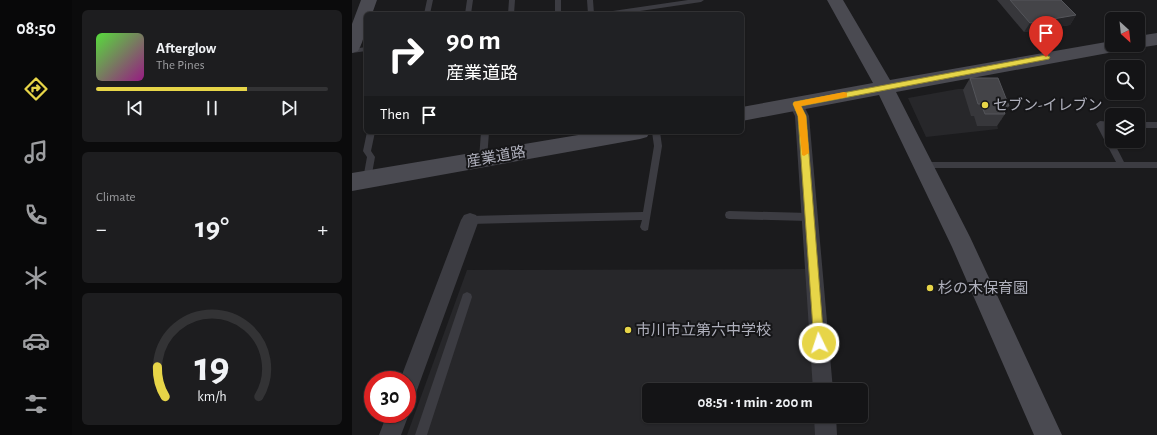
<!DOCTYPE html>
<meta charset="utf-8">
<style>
:root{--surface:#141416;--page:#1d1d1f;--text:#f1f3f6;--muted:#9d9ea1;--line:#333335;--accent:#e7d548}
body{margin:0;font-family:"Alegreya Sans","Noto Sans JP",sans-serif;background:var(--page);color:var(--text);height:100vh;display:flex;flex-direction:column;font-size:15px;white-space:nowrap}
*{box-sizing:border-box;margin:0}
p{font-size:13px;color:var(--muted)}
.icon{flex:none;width:22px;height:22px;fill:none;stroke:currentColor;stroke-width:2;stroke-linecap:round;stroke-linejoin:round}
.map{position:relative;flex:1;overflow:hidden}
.details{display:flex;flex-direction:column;gap:10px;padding:10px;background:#0b0b0c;width:280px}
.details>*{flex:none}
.banner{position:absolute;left:12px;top:12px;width:380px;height:122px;border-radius:6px;box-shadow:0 1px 3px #0004,0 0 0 1px var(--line);background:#202124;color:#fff;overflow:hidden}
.needle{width:26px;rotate:153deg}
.controls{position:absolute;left:753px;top:12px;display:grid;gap:8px}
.controls a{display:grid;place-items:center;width:40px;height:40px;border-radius:6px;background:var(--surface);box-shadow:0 1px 3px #0004,0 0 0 1px var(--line);font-size:20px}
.speed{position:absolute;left:12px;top:371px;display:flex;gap:8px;font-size:20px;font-weight:700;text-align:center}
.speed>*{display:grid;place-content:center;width:52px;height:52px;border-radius:50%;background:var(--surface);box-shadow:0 1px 3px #0004,0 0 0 1px var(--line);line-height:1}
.speed .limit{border:6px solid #d22;background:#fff;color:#111}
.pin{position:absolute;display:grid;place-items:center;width:34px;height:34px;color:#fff;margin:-41px -17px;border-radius:50% 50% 50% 0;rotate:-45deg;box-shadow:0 0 4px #0007}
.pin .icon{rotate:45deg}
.me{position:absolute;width:44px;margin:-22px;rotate:356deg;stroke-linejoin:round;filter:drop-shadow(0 0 3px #0008)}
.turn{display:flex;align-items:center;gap:14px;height:84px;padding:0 16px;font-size:18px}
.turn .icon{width:52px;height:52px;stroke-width:2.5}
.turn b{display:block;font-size:28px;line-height:34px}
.then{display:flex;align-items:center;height:38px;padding:0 16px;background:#0003;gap:8px;font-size:15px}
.big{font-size:30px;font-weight:600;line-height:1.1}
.details .tile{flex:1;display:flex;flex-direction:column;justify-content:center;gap:6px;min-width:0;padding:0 14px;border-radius:6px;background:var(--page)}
.details .dial{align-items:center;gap:0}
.dial svg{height:104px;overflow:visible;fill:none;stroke:var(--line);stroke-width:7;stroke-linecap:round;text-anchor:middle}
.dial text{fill:var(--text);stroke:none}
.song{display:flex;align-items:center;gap:12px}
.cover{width:48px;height:48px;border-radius:6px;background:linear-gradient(135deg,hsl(110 70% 55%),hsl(310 70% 35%))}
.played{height:4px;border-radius:2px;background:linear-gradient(90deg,var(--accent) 65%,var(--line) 65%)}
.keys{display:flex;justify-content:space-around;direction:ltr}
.heat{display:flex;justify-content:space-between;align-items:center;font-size:22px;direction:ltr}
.trip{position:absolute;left:290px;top:383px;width:226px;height:40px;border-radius:6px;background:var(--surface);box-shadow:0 1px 3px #0004,0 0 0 1px var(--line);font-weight:600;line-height:40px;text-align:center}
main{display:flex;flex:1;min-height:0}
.menu{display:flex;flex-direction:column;width:72px;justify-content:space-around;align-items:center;background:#080809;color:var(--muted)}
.menu .icon{width:28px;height:28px}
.menu .active{color:var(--accent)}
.menu b{font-size:18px;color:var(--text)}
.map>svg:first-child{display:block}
.built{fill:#27272a}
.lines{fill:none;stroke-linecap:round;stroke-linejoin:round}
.lane{fill:#3c3c42;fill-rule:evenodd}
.street{fill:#3c3c42;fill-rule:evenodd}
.secondary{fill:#4a4a51;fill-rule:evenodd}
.wall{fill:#37373b}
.shaded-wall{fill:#262629}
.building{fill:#444448;stroke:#54555a}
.route{fill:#e7d548;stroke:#968a2f}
.slow{fill:#f59e0b}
.poi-dot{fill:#e7d548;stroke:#161618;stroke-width:1.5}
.labels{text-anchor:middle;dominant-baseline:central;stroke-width:4;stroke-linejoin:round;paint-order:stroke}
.poi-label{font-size:15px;fill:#aeafbb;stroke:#161618;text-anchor:start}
.street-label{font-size:15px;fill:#aeafbb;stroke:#161618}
</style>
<main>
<nav class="menu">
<b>08:50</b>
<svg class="icon active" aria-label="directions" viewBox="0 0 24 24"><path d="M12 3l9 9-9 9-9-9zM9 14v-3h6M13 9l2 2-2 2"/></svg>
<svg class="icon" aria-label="music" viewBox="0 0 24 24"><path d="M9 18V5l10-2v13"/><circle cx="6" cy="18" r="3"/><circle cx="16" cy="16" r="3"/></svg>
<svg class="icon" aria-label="phone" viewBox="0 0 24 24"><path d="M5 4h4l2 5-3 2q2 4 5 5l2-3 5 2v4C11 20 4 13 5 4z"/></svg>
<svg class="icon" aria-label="climate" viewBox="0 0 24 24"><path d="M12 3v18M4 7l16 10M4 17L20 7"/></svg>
<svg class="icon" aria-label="car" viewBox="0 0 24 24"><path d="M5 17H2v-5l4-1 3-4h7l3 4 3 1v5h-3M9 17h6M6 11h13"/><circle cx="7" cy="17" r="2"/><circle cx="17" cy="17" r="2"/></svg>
<svg class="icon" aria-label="filters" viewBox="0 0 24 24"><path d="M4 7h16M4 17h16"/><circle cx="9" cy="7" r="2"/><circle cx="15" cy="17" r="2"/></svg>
</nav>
<section class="details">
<div class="tile">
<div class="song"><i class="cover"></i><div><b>Afterglow</b><p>The Pines</p></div></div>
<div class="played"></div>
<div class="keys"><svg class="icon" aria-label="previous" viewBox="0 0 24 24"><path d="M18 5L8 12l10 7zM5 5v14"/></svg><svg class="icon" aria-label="pause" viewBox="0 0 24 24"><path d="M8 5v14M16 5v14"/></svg><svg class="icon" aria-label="next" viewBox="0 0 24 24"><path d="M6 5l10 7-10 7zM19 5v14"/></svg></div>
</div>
<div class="tile"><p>Climate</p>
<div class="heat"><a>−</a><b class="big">19°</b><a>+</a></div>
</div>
<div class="tile dial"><svg viewBox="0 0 100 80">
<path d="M14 69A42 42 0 1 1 86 69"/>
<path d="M14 69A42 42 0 0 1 8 46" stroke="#e7d548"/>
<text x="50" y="56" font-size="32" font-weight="700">19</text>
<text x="50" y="72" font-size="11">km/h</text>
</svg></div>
</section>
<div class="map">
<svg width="805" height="435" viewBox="0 0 805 435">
<rect width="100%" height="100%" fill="#1b1b1d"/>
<path class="built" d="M606,89H639L650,120L644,119L646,129L574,137L556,98Z
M455,269L462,390H297V416H463L465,435H55L115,270Z"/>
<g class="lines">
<path class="lane" d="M75,0H81L78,14H72Z
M115,0H121L119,14H113Z
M157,0H163L162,14H156Z
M203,0H209V14H203Z
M235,0H241L242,14H236Z
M336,0H352L349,2L268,14H251L254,12Z
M14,47V51L0,53V49Z
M748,121L760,122V128L754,127L772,162H805V168H571L567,165L571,162H764L744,124Z
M786,122H805V128H786Z
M15,132H23L19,151L23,157L19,179L15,183L11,179L15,157L11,151Z
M129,132H137L135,159L131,162L127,159Z
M300,132H308L310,146L296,230L293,231L290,230L288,227L290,220L118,224L115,223L113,220L115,217L118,216L291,212L302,146Z
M377,211L457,213L460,214L461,217L460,220L457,221L377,219L374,218L373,215L374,212Z
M115,292L119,294L120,297L75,435H63L110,297L111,294Z"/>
<path class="street" d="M444,99L449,100L457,116L481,390H461L443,116L437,104L439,100Z
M118,213L124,215L127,220L65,390L62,397L55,400V380H48L109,220L112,215Z
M55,410L57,414L49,435H27L35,414H55Z
M462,416H484L485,435H463Z"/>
<path class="secondary" d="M9,0H25L20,14H14C14,27 13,39 6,51L0,53V24Z
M475,0H491L538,80L760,41V45H775L773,49L767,51L544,92L618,237L710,435H682L600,247L527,95L390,121V107L521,83Z
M805,33V45L786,48L779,45H786V36Z
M244,132H298L295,137L288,139L0,191V173Z"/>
</g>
<path class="wall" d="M645,0H709L724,15L718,25L672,32Z
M618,78L657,106L652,112L653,114L645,126H625L622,116H619L611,90Z"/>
<path class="shaded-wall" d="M724,15L718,25L672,32L678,23Z"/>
<path class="building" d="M658,0H709L724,15L678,23Z
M618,78H646L657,106H650L653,114H633L629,104H626Z"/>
<path class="route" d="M694,55L698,57L697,59L449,106L454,116L472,343L471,347L467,348L463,347L462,343L446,116L441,104L442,102Z"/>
<path class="slow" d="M492,92L495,93V97L449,106L454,116L457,153L452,156L450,155L446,116L441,104L442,102Z"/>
<g class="poi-dot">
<circle cx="633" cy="105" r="4"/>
<circle cx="578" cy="288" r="4"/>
<circle cx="276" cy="330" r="4"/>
</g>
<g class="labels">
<g class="poi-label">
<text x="641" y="105">セブン-イレブン</text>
<text x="586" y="288">杉の木保育園</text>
<text x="284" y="330">市川市立第六中学校</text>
</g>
<g class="street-label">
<text transform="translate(144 157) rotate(-10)">産業道路</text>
</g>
</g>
</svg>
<div class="controls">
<a><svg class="needle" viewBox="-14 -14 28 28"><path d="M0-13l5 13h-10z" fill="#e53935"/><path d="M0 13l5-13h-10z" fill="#9d9ea1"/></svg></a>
<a><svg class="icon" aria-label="search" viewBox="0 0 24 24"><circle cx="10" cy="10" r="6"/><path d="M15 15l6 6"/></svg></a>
<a><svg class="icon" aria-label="layers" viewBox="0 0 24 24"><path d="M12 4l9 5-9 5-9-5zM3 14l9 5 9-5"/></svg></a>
</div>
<div class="speed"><div class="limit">30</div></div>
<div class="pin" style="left:694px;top:57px;background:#d93025"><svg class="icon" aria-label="arrive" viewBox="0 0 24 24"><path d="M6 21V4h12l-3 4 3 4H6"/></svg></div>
<svg class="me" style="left:467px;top:343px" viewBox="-20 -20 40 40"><circle r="17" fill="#e7d548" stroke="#fff" stroke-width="3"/><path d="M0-11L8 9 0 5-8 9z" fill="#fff"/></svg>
<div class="trip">08:51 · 1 min · 200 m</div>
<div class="banner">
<div class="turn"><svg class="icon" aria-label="right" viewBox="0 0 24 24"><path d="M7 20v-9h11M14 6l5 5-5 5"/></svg><div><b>90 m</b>産業道路</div></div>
<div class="then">Then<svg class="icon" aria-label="arrive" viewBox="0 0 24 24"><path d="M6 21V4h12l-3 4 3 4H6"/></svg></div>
</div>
</div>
</main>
